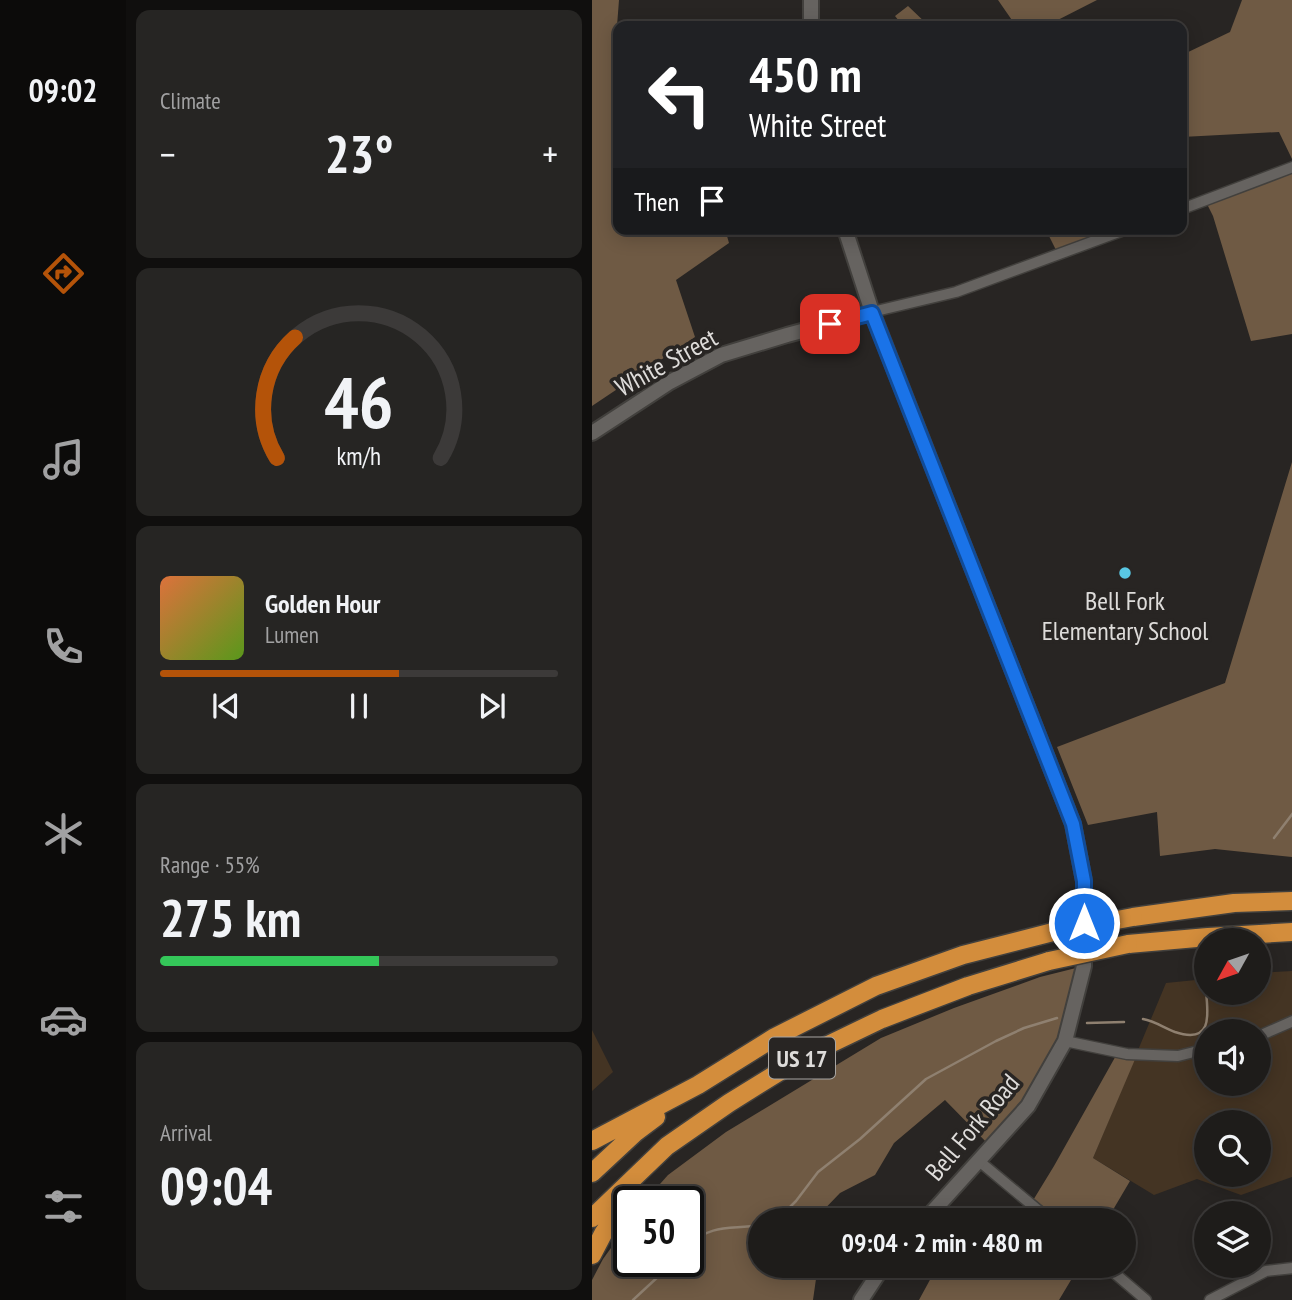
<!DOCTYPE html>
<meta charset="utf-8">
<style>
:root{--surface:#1e1c1a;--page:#262523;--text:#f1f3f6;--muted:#a1a1a2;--line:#3c3a39;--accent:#b45309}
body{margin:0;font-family:"PT Sans Narrow",sans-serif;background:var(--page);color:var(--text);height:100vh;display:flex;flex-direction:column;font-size:26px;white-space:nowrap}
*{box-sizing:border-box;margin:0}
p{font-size:23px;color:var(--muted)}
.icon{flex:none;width:38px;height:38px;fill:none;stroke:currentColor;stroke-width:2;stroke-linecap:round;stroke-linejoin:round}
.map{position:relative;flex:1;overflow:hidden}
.side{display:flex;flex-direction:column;gap:10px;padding:10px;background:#100f0e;width:466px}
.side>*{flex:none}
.top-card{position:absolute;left:21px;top:21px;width:574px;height:214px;border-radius:14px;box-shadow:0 4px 18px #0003,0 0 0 2px var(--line);background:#202124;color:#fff;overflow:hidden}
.needle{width:46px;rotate:230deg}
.fabs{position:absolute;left:602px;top:928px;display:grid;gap:14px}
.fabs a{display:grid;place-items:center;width:77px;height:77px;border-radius:50%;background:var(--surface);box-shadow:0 4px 18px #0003,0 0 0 2px var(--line);font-size:35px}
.speed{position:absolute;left:21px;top:1186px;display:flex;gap:14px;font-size:35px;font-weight:700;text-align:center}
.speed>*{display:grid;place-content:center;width:91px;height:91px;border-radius:50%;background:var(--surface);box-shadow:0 4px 18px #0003,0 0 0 2px var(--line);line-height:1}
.speed .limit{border:4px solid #111;border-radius:10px;background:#fff;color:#111}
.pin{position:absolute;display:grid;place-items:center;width:60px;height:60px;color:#fff;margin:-30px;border-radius:14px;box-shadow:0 4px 10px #0006}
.me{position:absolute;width:77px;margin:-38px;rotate:0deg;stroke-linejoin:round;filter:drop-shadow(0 0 5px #0008)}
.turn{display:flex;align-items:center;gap:24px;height:147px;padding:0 21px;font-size:32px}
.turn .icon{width:91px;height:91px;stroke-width:2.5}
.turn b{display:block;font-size:49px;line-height:60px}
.then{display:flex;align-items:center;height:66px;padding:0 21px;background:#0003;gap:14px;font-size:26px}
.big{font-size:52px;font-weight:600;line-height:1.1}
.side .card{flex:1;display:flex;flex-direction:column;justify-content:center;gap:10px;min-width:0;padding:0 24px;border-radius:14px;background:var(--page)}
.side .dial{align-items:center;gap:0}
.dial svg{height:182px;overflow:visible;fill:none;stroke:var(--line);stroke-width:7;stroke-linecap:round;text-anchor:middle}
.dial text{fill:var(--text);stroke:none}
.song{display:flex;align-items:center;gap:21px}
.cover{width:84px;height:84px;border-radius:10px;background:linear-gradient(135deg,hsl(20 70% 55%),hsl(90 70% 35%))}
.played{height:7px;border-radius:4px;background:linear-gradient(90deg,var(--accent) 60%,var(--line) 60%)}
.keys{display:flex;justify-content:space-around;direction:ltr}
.heat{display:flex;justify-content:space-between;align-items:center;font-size:38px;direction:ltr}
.charge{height:10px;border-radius:5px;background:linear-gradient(90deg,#34c759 55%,var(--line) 0)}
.trip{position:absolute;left:156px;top:1208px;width:388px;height:70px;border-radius:35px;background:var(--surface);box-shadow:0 4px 18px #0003,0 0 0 2px var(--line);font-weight:600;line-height:70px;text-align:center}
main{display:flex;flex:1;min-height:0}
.menu{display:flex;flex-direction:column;width:126px;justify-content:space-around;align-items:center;background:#0c0b0a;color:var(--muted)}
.menu .icon{width:49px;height:49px}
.menu .current{color:var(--accent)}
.menu b{font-size:32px;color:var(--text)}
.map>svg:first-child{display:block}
.green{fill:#443423;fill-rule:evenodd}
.forest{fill:#6f5a44}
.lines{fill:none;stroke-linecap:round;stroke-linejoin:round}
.stream{stroke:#8f8070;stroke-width:2.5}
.street-casing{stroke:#42403d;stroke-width:13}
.secondary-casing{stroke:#42403d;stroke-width:18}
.highway-casing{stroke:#42403d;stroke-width:21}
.street{stroke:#666360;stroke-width:10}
.secondary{stroke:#666360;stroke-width:14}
.highway{stroke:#d38d3c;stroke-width:18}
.highway-bridge-casing{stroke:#42403d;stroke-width:21;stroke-linecap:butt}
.highway-bridge{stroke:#d38d3c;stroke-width:18}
.route-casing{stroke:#114b97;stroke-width:18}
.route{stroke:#1a73e8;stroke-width:12}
.poi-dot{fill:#59c8e4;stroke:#282523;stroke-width:2.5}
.labels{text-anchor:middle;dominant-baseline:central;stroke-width:7;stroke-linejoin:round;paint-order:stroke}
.shield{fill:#282523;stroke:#a7a5a3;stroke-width:2}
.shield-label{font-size:24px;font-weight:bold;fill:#dedcda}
.street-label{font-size:26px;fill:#dedcda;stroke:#282523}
.poi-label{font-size:26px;fill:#dedcda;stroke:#282523}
</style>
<main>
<nav class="menu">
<b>09:02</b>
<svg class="icon current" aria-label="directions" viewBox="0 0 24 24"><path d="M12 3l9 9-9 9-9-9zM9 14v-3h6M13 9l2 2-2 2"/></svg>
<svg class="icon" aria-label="music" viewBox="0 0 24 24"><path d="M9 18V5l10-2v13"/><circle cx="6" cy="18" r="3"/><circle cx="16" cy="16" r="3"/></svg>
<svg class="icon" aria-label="phone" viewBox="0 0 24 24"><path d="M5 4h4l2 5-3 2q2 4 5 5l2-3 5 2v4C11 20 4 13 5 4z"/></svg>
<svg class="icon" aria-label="climate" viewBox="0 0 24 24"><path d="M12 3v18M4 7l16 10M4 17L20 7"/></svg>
<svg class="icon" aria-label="car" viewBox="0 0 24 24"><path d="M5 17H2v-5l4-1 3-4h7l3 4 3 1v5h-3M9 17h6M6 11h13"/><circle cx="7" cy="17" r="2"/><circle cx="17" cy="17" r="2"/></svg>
<svg class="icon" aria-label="filters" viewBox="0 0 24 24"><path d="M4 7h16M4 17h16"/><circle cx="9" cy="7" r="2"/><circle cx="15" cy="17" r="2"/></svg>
</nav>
<section class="side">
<div class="card"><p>Climate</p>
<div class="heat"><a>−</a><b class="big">23°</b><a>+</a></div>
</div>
<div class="card dial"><svg viewBox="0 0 100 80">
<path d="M14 69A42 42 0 1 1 86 69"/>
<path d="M14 69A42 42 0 0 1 22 16" stroke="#b45309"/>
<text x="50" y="56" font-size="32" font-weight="700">46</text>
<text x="50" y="72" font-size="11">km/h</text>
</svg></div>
<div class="card">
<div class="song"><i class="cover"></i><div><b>Golden Hour</b><p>Lumen</p></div></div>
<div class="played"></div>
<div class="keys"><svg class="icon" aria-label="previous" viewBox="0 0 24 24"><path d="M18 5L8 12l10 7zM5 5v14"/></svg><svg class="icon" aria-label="pause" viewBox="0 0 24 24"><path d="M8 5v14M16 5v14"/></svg><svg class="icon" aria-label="next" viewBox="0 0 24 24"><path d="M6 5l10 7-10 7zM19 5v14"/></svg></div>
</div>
<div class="card"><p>Range · 55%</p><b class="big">275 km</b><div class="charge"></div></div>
<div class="card"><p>Arrival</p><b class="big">09:04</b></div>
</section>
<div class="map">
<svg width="701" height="1300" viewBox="0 0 701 1300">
<rect width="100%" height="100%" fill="#282523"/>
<path class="green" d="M700,971V1177L649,1195L605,1179L562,1195L501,1158L574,983L614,979V992H667V973ZM614,1031H667V1083H614ZM614,1122H667V1174H614Z
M0,1030L21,1072L0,1091Z"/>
<path class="forest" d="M0,0H27L25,26L26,229H133L137,243L84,280L103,337L0,406Z
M406,0H505L454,26H424Z
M650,0H700V159L687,132L590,137V55L638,32Z
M316,6L337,26H311L303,16Z
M700,167V334L659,341L621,216L613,200Z
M452,229H505L504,241L466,254L455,232Z
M700,462V857L623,849L568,856L565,812L496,825L465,747L633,683Z
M492,966L473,1041L399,1147L353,1100L302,1143L283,1175L248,1193L222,1220H168V1265H226L221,1300H0V1280L11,1259L37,1223V1262H96V1202H52L76,1175L134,1132L289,1038L362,1008L448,977Z
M526,1052L544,1057L501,1158L538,1181L515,1220H429L462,1166Z
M346,1265H488L467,1300H327Z"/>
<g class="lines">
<path class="stream" d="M682,838L701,813
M551,1019C563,1021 572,1028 583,1032C619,1044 617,1018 614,992
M495,1023L532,1022
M182,1220L189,1216L204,1201L226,1172L268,1139L334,1079L404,1041L432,1028L465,1018
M96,1245C122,1223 138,1230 168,1225
M41,1300L69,1274L79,1262"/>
<g class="street-casing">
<path id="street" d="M590,209L701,167
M280,312L364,292L535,229
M667,1036L701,1021
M473,1041L535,1054L586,1056L614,1049
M387,1161L458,1220
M513,1265L554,1300
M618,1300L674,1271L701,1268"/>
</g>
<g class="secondary-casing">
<path id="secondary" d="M219,26V0
M253,229L280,312L481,824L492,881V966L473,1041L436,1106L333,1220
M0,433L78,382L129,355L195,335L280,312
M269,1300L292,1265"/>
</g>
<g class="highway-casing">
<path id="highway" d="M541,917L642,903L701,901
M536,944L616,937L701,932
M0,1141L106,1085L183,1037L284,986L371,955L461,932
M0,1173L44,1132L64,1117
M0,1218L75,1146L137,1103L211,1057L290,1019L376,986L457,961
M0,1255L12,1232L41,1190"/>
</g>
<use href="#street" class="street"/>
<use href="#secondary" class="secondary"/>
<use href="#highway" class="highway"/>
<g class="highway-bridge-casing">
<path id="highway-bridge" d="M461,932L541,917
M457,961L536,944"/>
</g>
<use href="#highway-bridge" class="highway-bridge"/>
</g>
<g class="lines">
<g class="route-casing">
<path id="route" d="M238,324L280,313L481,824L492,881V923"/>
</g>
<use href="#route" class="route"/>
</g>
<circle class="poi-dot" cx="533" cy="573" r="7"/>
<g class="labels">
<rect class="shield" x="177" y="1037.5" width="66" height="41" rx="5"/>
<g class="shield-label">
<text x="210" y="1058">US 17</text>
</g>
<g class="street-label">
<text transform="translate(74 362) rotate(-29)">White Street</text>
<text transform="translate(380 1127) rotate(-50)">Bell Fork Road</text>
</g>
<g class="poi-label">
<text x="533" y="600">Bell Fork<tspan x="533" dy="30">Elementary School</tspan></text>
</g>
</g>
</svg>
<div class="fabs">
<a><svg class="needle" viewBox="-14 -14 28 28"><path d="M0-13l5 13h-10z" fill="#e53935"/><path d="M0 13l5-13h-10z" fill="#a1a1a2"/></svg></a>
<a><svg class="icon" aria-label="sound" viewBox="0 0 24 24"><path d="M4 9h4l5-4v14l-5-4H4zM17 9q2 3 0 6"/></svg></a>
<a><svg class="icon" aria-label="search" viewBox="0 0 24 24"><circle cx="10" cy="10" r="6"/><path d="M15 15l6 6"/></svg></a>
<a><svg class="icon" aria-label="layers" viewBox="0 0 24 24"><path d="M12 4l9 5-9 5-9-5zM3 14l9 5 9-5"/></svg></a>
</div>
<div class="speed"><div class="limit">50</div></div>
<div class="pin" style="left:238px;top:324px;background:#d93025"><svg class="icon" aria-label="arrive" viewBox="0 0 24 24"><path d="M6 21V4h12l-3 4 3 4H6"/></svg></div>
<svg class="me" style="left:492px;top:923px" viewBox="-20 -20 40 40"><circle r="17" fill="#1a73e8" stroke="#fff" stroke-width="3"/><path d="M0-11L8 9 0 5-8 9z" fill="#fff"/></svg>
<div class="trip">09:04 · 2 min · 480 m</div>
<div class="top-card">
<div class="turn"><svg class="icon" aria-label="left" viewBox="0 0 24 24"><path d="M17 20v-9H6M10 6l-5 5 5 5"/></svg><div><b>450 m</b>White Street</div></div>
<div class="then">Then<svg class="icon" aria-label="arrive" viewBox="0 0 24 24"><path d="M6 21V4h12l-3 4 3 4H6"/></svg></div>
</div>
</div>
</main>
